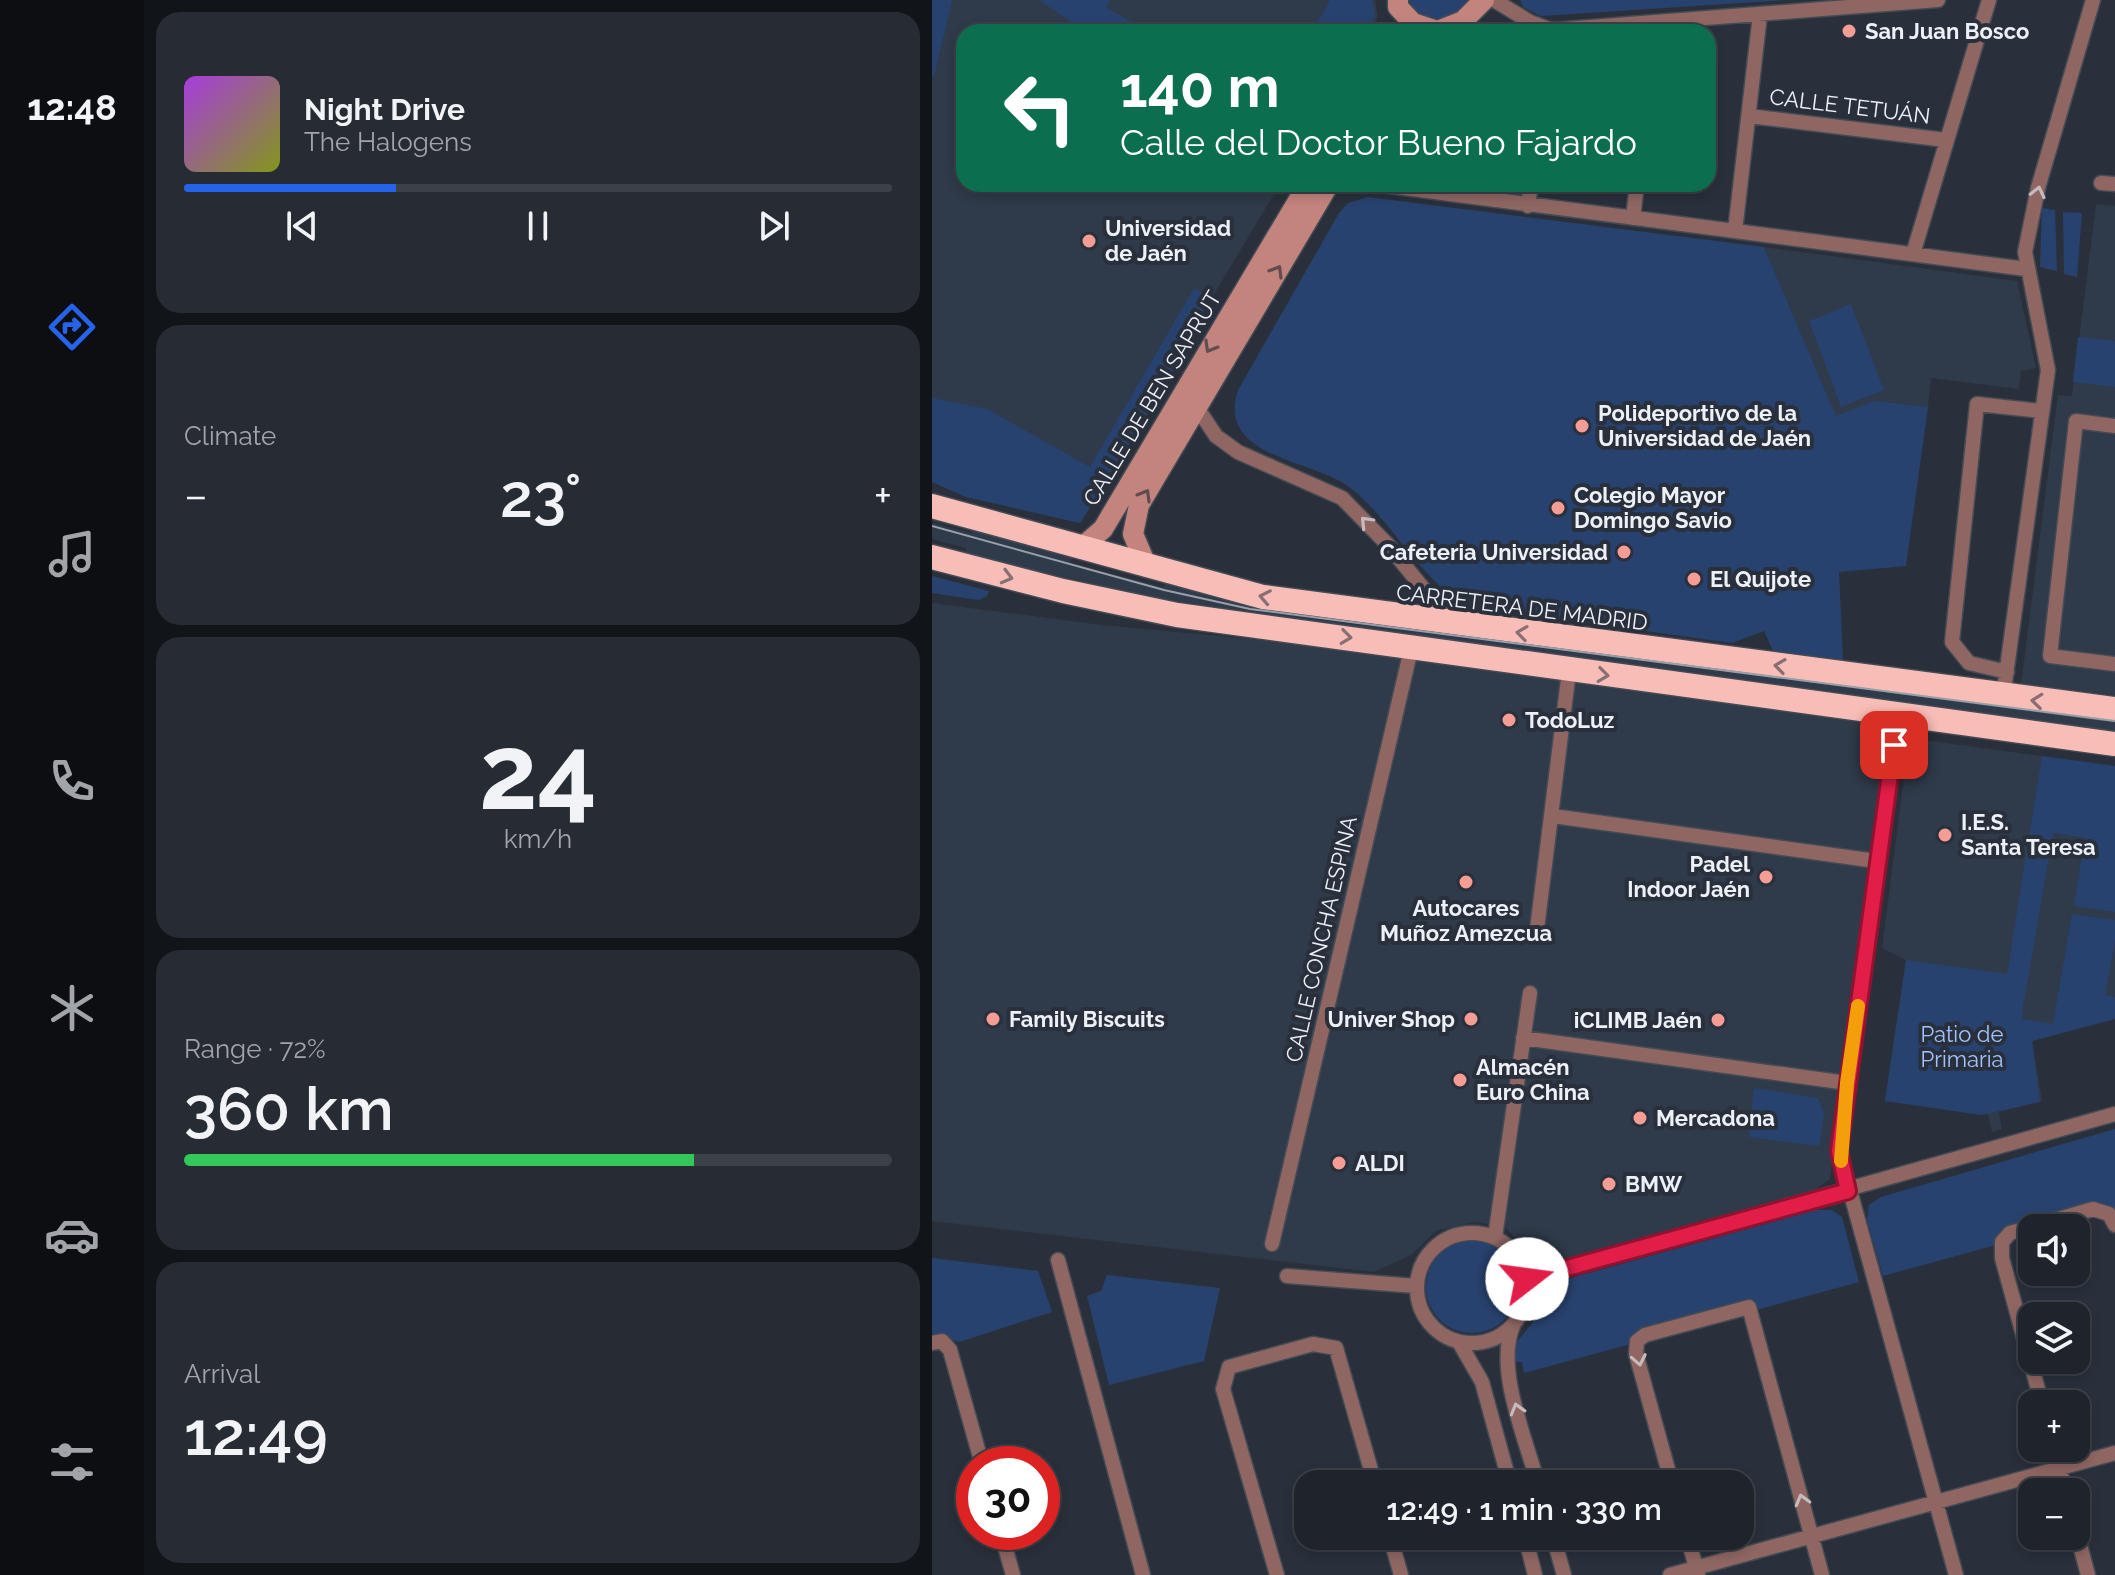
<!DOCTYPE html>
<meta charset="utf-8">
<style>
:root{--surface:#1f242c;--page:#272c34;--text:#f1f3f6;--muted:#a1a4a9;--line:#3c4148;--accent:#2563eb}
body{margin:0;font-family:Raleway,sans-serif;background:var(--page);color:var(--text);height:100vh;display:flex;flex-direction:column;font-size:30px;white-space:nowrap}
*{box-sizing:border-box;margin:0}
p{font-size:26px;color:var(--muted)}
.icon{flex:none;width:44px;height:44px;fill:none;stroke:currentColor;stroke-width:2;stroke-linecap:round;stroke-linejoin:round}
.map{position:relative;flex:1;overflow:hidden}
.sheet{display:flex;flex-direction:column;gap:12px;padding:12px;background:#111418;width:788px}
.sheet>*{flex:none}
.top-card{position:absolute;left:24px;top:24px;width:760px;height:168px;border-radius:24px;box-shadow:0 4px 12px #0003,0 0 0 2px var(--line);background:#0b6e4f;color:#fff;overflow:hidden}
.controls{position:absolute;left:1086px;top:1214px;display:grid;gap:16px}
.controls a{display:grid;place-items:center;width:72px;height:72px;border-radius:16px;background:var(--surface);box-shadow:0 4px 12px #0003,0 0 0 2px var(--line);font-size:40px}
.speed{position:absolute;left:24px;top:1446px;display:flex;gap:16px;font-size:40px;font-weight:700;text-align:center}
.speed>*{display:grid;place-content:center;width:104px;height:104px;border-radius:50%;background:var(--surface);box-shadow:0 4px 12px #0003,0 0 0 2px var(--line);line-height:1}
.speed .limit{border:12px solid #d22;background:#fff;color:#111}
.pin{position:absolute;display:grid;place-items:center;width:68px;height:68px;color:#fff;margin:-34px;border-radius:16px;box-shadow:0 4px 12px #0006}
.me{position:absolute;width:88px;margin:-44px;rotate:75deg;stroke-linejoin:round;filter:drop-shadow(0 0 6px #0008)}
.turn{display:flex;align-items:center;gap:28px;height:168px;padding:0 32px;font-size:36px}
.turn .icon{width:104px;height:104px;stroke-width:2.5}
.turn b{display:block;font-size:56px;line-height:68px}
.big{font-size:60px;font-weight:600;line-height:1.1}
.sheet .widget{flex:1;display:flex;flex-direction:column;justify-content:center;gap:12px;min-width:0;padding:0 28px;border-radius:24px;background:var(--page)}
.sheet .dial{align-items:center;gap:0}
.dial b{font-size:104px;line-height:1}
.song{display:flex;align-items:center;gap:24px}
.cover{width:96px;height:96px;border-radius:12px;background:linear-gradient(135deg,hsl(280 70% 55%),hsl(70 70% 35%))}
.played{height:8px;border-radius:4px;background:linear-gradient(90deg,var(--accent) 30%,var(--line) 30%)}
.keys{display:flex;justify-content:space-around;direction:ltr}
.heat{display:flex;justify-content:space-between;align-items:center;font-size:44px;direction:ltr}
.charge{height:12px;border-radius:6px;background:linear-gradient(90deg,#34c759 72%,var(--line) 0)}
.trip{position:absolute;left:362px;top:1470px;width:460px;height:80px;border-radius:24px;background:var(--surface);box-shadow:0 4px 12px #0003,0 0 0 2px var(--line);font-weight:600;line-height:80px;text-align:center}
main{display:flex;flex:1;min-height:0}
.dock{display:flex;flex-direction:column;width:144px;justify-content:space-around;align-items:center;background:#0c0e12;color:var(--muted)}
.dock .icon{width:56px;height:56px}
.dock .selected{color:var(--accent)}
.dock b{font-size:36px;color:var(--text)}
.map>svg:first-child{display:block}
.built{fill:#2f3a4a}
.green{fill:#28426f}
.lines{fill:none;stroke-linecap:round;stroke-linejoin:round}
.street-casing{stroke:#444b55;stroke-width:17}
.secondary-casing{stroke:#444b55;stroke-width:23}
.highway-casing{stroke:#444b55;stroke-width:27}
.street{stroke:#8f6662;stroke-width:14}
.secondary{stroke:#c4847e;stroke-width:20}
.highway{stroke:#f9bdb7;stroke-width:24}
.tram{stroke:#999fa8;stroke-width:2}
.oneway{stroke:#c7b9bc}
.oneway2{stroke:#5f4d52}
.oneway3{stroke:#876f73}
.route-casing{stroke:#92132f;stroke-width:20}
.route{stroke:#e11d48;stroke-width:14}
.slow{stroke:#f59e0b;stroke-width:14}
.poi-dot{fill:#f59c94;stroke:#29303b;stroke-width:3}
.labels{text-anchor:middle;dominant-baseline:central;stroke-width:8;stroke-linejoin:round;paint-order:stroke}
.poi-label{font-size:22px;font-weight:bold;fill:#ecf1f8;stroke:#29303b;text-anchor:start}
.street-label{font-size:22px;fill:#ecf1f8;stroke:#29303b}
.park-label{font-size:22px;fill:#a1c3fc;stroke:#29303b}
</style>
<main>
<nav class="dock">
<b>12:48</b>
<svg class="icon selected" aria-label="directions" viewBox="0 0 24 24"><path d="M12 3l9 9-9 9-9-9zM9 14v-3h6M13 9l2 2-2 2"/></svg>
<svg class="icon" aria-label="music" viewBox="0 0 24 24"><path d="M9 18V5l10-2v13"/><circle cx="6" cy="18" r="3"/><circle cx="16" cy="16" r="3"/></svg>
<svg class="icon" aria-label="phone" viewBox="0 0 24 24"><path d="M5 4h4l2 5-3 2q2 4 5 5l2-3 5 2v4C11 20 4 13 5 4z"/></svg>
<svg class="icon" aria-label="climate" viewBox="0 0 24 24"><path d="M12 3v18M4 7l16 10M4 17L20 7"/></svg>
<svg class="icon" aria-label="car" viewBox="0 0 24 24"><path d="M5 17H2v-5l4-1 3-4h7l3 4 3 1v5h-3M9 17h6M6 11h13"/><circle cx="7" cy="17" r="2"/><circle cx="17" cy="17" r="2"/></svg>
<svg class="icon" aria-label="filters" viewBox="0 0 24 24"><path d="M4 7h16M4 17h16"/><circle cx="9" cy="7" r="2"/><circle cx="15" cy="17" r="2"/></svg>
</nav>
<section class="sheet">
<div class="widget">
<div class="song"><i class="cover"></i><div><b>Night Drive</b><p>The Halogens</p></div></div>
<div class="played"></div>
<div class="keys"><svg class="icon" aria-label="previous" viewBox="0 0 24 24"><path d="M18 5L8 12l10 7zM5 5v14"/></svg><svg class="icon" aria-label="pause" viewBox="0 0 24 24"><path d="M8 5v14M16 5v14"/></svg><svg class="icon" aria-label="next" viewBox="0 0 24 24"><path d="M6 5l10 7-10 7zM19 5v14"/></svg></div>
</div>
<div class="widget"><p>Climate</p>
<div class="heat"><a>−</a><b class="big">23°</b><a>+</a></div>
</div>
<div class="widget dial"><b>24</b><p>km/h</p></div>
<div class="widget"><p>Range · 72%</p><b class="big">360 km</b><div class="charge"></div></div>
<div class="widget"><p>Arrival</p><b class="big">12:49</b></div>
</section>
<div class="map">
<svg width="1183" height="1575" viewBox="0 0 1183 1575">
<rect width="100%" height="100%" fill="#29303b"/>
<path class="built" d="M0,0H443L446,17L438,32H32V184H348L251,346L250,360L148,523L34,497L0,482Z
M1164,204L1183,206V695L1089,684L1126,395L1140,396Z
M832,247L1085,281L1104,368L1089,371L1087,389L999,378L996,407L942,402L904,417Z
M0,523L40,533L41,527L141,553L139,563L231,587L237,580L1183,719V736L258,610L140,578L91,573L34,556V548L0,539Z
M0,603L170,625L540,660L958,724L898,1179L874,1196L608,1270L573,1226L542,1222L504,1231L479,1255L442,1272L0,1221Z
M977,738L1183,766V1019L1100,1041L1110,1101L1067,1112L1070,1129L1060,1132L1056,1114L953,1101L974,960L950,948Z"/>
<path class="green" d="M0,0H20L2,77L0,76Z
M107,0H178L175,8L217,32H154Z
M398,0H440L443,17L434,32H380Z
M475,0H539L516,22C497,20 483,20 475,0Z
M588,0H854L609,16L591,7Z
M436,197L832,247L904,416L942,401L996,407L974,566L907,572L911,660L841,651L832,631L800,643L539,607C490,585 460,519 417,487C380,459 284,458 306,390L407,213L416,203Z
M1110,208L1123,210L1125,271L1108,267Z
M1131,212L1150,213L1145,277L1132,274Z
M262,288L280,298L251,346L250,360L148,523L34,497L0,482V398L55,409L158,467Z
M919,304L952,390L909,407L877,321Z
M1146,337L1183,341V387L1141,382Z
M0,576L57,591L55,596L47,600L0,593Z
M1110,756L1183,766V912L1142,906L1153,838L1121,833L1089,1019L1121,1024L1140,914L1183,920V942L1173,995L1183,997V1019L1100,1041L1108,1102L1049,1115L953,1101L974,960L1075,974Z
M822,1088L886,1098L892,1113L887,1146L817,1137Z
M1183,1129V1212L1124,1228H1100V1235L951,1276L935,1220L937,1205L949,1197Z
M884,1210H900L910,1217L927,1282L592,1373L590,1362H581L584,1343L601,1322L617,1284Z
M494 1287a46 46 0 1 1 92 0a46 46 0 1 1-92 0Z
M0,1258L106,1271L120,1312L27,1342L0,1333Z
M175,1275L288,1288L272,1361L177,1385L155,1296L169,1291Z"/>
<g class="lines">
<g class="street-casing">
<path id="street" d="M562,0L598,22L620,30L1006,0
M817,116L1014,140
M1169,183L1183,184
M442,184L1094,269
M596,206L599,184
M701,218L705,184
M803,231L828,15
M981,254L1057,0
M264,406L284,436L306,452L410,498L456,545L520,624
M1183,426L1144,421L1118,656L1183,664
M1075,672L1037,663L1020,642L1045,404L1109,411
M1071,697L1116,370L1093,252L1106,188L1161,0
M965,713L907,1151L1024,1575
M621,816L944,861
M605,929L637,671
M591,1038L915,1083
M485 1288a55 55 0 1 1 110 0a55 55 0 1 1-110 0Z
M563,1237L598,993
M340,1244L480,645
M126,1260L211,1575
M355,1276L484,1286
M595,1279L1183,1114
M581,1326C563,1369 594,1439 606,1484
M527,1342L550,1382L578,1484
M0,1343L10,1341L18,1350L50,1464
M1110,1404L1070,1258V1242L1078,1233L1161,1209L1177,1214L1183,1225
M1122,1448L1134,1492
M740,1484L704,1354L705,1341L713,1335L817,1307L890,1575
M1144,1530L1156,1575
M69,1532L81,1575
M458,1536L469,1575
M593,1536L603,1575
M621,1536L632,1575
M755,1536L766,1574
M345,1575L291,1389L297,1367L381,1344L404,1348L443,1484
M738,1575L1183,1453"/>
</g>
<g class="secondary-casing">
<path id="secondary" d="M466,0V7L481,23L505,31
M503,32L531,21L552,0
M149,548L171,529L376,184
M215,567L201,534L207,505L397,184"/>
</g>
<g class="highway-casing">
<path id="highway" d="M0,506L331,597L1183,709
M0,557L131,591L245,615L1183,744"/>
</g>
<use href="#street" class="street"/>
<use href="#secondary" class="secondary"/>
<use href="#highway" class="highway"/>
<path class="tram" d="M0,526L232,590L318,609L1183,721"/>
</g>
<defs><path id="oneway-chevron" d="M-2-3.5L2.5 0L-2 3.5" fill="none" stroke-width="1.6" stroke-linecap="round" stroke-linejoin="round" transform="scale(2)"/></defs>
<g class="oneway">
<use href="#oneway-chevron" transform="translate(1106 192) rotate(-77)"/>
<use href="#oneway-chevron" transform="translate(434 522) rotate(-134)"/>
<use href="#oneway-chevron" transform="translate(707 1360) rotate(79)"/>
<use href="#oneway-chevron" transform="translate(585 1409) rotate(-106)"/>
<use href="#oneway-chevron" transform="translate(870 1500) rotate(-105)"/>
</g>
<g class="oneway2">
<use href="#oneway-chevron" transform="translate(345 271) rotate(-59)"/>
<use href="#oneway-chevron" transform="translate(278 347) rotate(120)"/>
<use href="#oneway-chevron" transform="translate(213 495) rotate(-60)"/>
</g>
<g class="oneway3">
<use href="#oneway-chevron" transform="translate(75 577) rotate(15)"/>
<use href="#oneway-chevron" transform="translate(333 597) rotate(-169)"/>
<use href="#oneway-chevron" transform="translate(590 633) rotate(-172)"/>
<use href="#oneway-chevron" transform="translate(414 637) rotate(7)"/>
<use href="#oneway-chevron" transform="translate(848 666) rotate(-172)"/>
<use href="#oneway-chevron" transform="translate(671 675) rotate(7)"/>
<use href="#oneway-chevron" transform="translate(1105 701) rotate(-174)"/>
</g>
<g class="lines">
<g class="route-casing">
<path id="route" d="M595,1279L916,1191L907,1151L962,745"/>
</g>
<use href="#route" class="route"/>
<path class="slow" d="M909,1161L915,1083L926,1006"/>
</g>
<g class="poi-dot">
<circle cx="917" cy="31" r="8"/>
<circle cx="157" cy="241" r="8"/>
<circle cx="650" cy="426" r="8"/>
<circle cx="626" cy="508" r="8"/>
<circle cx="692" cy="552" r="8"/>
<circle cx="762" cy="579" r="8"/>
<circle cx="577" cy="720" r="8"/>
<circle cx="1013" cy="835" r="8"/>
<circle cx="834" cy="877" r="8"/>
<circle cx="534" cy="882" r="8"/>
<circle cx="61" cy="1019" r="8"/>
<circle cx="539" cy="1019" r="8"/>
<circle cx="786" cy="1020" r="8"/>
<circle cx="528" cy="1080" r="8"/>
<circle cx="708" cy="1118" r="8"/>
<circle cx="407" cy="1163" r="8"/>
<circle cx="677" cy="1184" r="8"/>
</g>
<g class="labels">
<g class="poi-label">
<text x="933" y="31">San Juan Bosco</text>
<text x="173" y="228">Universidad<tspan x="173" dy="25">de Jaén</tspan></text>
<text x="666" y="413">Polideportivo de la<tspan x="666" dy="25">Universidad de Jaén</tspan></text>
<text x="642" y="495">Colegio Mayor<tspan x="642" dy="25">Domingo Savio</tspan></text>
<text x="676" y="552" text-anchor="end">Cafeteria Universidad</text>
<text x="778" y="579">El Quijote</text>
<text x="593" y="720">TodoLuz</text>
<text x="1029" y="822">I.E.S.<tspan x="1029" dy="25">Santa Teresa</tspan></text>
<text x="818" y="864" text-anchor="end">Padel<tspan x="818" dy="25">Indoor Jaén</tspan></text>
<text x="534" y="908" text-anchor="middle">Autocares<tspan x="534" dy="25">Muñoz Amezcua</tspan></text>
<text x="77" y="1019">Family Biscuits</text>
<text x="523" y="1019" text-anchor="end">Univer Shop</text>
<text x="770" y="1020" text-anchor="end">iCLIMB Jaén</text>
<text x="544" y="1067">Almacén<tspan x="544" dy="25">Euro China</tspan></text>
<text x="724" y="1118">Mercadona</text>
<text x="423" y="1163">ALDI</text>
<text x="693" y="1184">BMW</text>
</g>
<g class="street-label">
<text transform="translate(918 106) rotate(7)">CALLE TETUÁN</text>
<text transform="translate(220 398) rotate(-59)">CALLE DE BEN SAPRUT</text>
<text transform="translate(590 607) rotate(7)">CARRETERA DE MADRID</text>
<text transform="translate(389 939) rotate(-77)">CALLE CONCHA ESPINA</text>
</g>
<g class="park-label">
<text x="1030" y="1034">Patio de<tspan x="1030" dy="25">Primaria</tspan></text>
</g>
</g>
</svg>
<div class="controls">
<a><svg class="icon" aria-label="sound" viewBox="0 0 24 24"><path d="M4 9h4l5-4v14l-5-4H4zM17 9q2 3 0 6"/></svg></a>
<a><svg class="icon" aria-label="layers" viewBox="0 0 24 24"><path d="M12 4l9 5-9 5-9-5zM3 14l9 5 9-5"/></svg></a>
<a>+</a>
<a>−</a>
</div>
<div class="speed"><div class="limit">30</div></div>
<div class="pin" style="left:962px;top:745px;background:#d93025"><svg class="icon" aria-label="arrive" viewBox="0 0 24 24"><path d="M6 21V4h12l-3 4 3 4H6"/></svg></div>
<svg class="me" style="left:595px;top:1279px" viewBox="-20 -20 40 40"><circle r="19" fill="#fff"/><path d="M0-13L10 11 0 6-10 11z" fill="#e11d48"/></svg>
<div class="trip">12:49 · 1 min · 330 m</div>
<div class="top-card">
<div class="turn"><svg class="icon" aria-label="left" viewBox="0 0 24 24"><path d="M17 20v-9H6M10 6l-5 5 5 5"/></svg><div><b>140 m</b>Calle del Doctor Bueno Fajardo</div></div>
</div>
</div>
</main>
